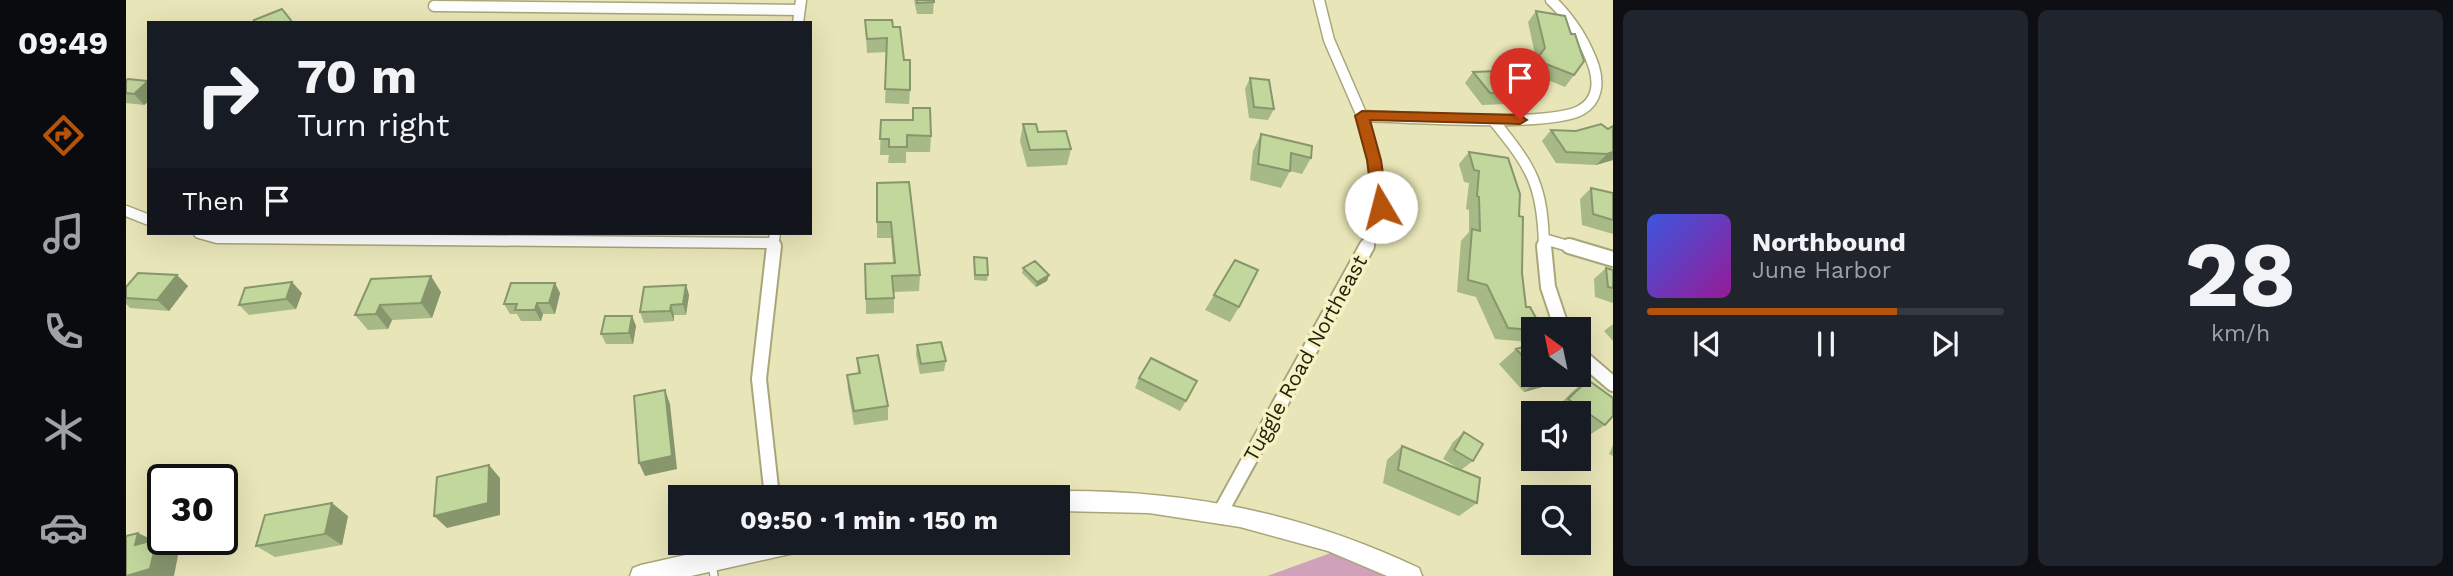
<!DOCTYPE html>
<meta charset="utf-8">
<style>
:root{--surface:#171b24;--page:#20242c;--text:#f1f3f6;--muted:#9ea1a6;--line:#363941;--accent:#b45309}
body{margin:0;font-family:"Work Sans",sans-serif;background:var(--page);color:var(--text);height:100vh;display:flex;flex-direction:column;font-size:26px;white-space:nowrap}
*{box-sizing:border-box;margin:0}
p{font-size:23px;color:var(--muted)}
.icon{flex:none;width:38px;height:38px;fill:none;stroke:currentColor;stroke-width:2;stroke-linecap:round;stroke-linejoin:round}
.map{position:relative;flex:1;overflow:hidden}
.sheet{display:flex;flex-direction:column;gap:10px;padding:10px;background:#0d0f14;width:840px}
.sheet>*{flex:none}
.guide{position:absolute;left:21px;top:21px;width:665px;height:214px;border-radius:0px;box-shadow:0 7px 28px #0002;background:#171b24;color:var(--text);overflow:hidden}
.needle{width:46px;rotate:327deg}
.fabs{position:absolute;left:1395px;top:317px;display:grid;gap:14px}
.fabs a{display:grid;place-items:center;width:70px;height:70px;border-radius:0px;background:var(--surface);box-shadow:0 7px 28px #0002;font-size:35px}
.speed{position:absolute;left:21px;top:464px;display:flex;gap:14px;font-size:35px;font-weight:700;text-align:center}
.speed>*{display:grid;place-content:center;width:91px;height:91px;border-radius:50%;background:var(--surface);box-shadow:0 7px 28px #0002;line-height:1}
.speed .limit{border:4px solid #111;border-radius:10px;background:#fff;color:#111}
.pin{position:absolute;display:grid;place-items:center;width:60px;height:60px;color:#fff;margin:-72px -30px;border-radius:50% 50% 50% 0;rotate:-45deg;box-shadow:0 0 7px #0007}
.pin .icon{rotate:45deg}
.me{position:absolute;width:77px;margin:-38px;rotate:352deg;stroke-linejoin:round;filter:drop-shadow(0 0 5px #0008)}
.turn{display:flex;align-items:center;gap:24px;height:147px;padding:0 35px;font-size:32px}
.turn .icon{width:91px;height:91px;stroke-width:2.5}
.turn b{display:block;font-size:49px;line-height:60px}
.then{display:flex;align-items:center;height:66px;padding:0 35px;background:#0003;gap:14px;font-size:26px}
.sheet .card{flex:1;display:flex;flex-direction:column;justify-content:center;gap:10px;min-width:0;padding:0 24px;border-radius:10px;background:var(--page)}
.sheet .dial{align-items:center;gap:0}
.dial b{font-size:91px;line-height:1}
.song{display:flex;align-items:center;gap:21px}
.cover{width:84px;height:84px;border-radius:10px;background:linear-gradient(135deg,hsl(230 70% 55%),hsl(300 70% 35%))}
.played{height:7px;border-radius:4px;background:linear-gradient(90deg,var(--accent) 70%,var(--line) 70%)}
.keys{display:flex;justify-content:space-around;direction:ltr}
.sheet .tiles{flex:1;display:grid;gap:10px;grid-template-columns:repeat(2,1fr)}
.trip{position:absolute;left:542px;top:485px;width:402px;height:70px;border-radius:0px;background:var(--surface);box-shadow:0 7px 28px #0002;font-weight:700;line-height:70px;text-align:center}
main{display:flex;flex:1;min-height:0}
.tab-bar{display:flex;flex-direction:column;width:126px;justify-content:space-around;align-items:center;background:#090b0e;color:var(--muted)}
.tab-bar .icon{width:49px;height:49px}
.tab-bar .on{color:var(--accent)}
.tab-bar b{font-size:32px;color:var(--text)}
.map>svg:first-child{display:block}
.green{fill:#cfa1ba}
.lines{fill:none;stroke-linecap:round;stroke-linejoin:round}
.lane-casing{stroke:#a9a67a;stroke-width:10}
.street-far1-casing{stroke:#a9a67a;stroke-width:13}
.street-casing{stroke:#a9a67a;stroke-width:18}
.secondary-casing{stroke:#a9a67a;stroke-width:3}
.lane{stroke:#fff;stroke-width:7}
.street-far1{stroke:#fff;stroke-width:10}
.street{stroke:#fff;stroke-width:14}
.secondary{fill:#fff;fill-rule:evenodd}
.wall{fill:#a6b986}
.shaded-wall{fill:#87966d}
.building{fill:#c1d79c;stroke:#87966d;stroke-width:2}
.route{fill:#b45309;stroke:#753606;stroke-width:2}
.labels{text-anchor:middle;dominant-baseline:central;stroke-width:7;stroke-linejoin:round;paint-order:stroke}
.street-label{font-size:21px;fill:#242311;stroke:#f5f3c4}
</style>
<main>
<nav class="tab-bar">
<b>09:49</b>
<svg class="icon on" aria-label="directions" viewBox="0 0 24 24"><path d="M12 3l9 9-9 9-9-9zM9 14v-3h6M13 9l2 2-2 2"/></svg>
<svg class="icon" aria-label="music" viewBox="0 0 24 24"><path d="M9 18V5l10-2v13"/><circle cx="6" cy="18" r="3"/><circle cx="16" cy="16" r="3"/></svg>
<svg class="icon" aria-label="phone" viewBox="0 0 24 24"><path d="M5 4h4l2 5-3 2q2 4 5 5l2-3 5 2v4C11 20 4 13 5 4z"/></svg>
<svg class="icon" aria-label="climate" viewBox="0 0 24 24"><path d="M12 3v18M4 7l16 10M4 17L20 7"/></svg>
<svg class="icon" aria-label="car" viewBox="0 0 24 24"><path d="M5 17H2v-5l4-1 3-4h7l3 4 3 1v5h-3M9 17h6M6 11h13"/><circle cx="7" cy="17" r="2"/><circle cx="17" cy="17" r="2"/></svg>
</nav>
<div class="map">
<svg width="1487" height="576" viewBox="0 0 1487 576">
<rect width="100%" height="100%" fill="#e8e5b8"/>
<path class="green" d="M1235,542L1299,576H1141Z"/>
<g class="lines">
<g class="lane-casing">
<path id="lane" d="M586,563L588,576"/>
</g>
<g class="street-far1-casing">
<path id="street-far1" d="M1193,0L1203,40L1236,116L1248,160L1255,207L1241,248
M308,6L673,10
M672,23L675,0
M1236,116C1280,117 1424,128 1455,110C1471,101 1473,84 1468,67C1459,41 1445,19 1425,0
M1367,120C1406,168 1417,185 1418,248
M0,211L23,220
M73,233L91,238L648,243
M1418,239L1449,248
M647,248L649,233"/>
</g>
<g class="street-casing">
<path id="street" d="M1418,246L1422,287L1436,329
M1443,246L1487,259
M1452,354L1487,384
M646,497L633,379L648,246
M1094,513L1241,246"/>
</g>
<g class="secondary-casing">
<path id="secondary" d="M933,491C1063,490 1175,513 1293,568L1296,576H1261L1202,551L1114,527L1023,513L933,511V497H924Z
M617,542H679L676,550L668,553L565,576H504L507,568L515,565Z"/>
</g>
<use href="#lane" class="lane"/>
<use href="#street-far1" class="street-far1"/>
<use href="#street" class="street"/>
<use href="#secondary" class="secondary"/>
</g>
<path class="wall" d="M788,0H808L807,14H791Z
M1410,11L1448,75L1439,87L1402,72L1410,59L1402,22Z
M739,20L767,27L778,60L784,90L783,104L759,103L761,52L741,53Z
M1347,72L1389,92L1380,104L1356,105L1339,83Z
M1124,78L1148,109L1142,120L1123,118L1119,89Z
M0,80L22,81L23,82V101L18,105L0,103Z
M787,108L805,136L804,152H780V163H762L763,155H754L755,120H786Z
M897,124L945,149L941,165L901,167L894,141Z
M1487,126V160L1470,165L1430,163L1416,141L1425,130L1450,131L1482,129Z
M1135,134L1185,158L1176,174L1164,171L1155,188L1124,180L1127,151Z
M1343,152L1393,216L1396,273L1400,307L1407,329V339L1403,342L1369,339L1350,297L1331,292L1335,241L1343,232V210L1340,209L1343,183L1338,182L1333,164Z
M751,183L794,275L793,291L768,292V313L740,314L739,264L767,263L765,238H751Z
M1465,188L1487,193V234L1456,225L1454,199Z
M848,257L862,275L861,281L848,280Z
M897,268L923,275L921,281L910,287L896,273Z
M1480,268L1487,270V303L1469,297L1468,279Z
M51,275L62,286L43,311L4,308L0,304V287Z
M245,279L315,292L306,318L266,320L262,329L242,330L229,315Z
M560,285L563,295L560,315H548V321L518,323L514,312Z
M176,293L170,309L123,315L113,305Z
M434,293L429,314H417L415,321H395L391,314H384L378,304Z
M1088,295L1113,307L1104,322L1079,310Z
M506,316L510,326L507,344H480L475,334Z
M1487,324V341L1478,331Z
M1407,344V374H1446L1438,381L1398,392L1373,364L1390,349Z
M791,345L820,361L818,371L794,374L790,355Z
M731,358L762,406V420L728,425L722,390L721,375L732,374Z
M1013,378L1060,401L1054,411L1009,388Z
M1462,380L1479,425L1465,434L1452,426V413H1435L1429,409L1448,390Z
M1338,432L1347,461L1335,470L1317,459L1327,442Z
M1487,445V456L1483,454Z
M1276,446L1351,503L1333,516L1257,483L1261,460Z
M222,516L216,545L149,557L130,546Z"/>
<path class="shaded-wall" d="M22,81L23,101L18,105L8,94Z
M1487,152V160L1470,165L1481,154Z
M51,275L62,286L43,311L31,300Z
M923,275L921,281L910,287L911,282Z
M305,276L315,292L306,318L295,303Z
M166,282L176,293L170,309L160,299Z
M429,283L434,293L429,314L423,303Z
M560,285L563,295L560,315L557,304Z
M411,303L417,314L415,321L409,310Z
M254,305L266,320L262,329L250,314Z
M545,305L548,315V321L544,311Z
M506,316L510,326L507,344L503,333Z
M1426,374H1446L1438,381L1398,392L1416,377Z
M539,390L544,404L551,469L519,476L513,463Z
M363,465L374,478V515L321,528L308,516Z
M206,503L222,516L216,545L199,534Z
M12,533L31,542V539L53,550L48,576H0Z"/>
<path class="building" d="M791,0H808V2L791,3Z
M156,9L167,23H131L128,20Z
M1410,11L1439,16L1445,34H1449L1458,61L1448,75L1410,60L1419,48Z
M739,20H766L767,27H774L778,60H784V90L759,89L761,38L741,39Z
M1372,71L1389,92L1364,93L1347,72Z
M1124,78L1143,80L1148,109L1128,107Z
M2,79L22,81L8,94L0,93V80Z
M787,108H804L805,136L781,135V147H763V139H754L755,120H787Z
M897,124H910L912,132L940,131L945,149L904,150Z
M1475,124L1482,129L1487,126V152L1481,154L1440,152L1425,130L1450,131Z
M1135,134L1186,146L1185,158L1165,153L1164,171L1132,164Z
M1343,152L1382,158L1394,194L1393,216L1397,217L1396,273L1400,307H1404L1416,329L1407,330L1382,328L1361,285L1342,280L1346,229L1354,231L1353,197L1351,196L1353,171L1348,170Z
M783,182L794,275L766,276L768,298L740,299L739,264L769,263L765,222H751V183Z
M1465,188L1487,193V220L1467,214Z
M848,257L861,258L862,275H849Z
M1109,260L1132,270L1113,307L1088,295Z
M909,261L923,275L911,282L897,268Z
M1480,268L1487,270V288L1482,287Z
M12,273L51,275L31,300L0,298V287Z
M305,276L295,303L254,305L250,314L229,315L245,279Z
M166,282L160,299L113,305L119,288Z
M385,283H429L423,303H411L409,310H389L391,304H378Z
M560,285L557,304L545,305L544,311L514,312L518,287Z
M479,316H506L503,333L475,334Z
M815,342L820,361L795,364L791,345Z
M1407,344V367L1390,349Z
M752,355L762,406L728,411L721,375L734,373L731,358Z
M1025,358L1071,381L1060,401L1013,378Z
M1414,374H1426L1416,377Z
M1462,380L1487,398V416L1479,425L1442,399Z
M539,390L546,456L513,463L508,396Z
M1338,432L1357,444L1347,461L1328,450Z
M1276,446L1354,478L1351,503L1272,470Z
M363,465L362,503L308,516L311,477Z
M206,503L199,534L130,546L139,515Z
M12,533L9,545L31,539L24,569L0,576V536Z"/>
<path class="route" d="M1236,111L1394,115L1401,120L1394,124L1244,120L1255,160L1262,207L1255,212L1247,207L1241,160L1229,116Z"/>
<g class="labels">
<g class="street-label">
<text transform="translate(1179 358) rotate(-61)">Tuggle Road Northeast</text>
</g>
</g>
</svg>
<div class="fabs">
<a><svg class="needle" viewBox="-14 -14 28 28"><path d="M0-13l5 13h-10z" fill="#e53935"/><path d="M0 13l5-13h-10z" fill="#9ea1a6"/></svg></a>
<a><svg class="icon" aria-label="sound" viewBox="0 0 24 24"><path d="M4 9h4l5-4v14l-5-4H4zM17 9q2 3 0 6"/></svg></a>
<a><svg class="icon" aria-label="search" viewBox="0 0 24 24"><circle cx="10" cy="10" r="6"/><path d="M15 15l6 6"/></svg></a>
</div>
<div class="speed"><div class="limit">30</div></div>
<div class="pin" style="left:1394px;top:120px;background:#d93025"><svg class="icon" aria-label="arrive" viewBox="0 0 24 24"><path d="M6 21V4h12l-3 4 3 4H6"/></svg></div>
<svg class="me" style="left:1255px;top:207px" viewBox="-20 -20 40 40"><circle r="19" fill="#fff"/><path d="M0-13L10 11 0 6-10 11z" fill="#b45309"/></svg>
<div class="trip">09:50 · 1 min · 150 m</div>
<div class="guide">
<div class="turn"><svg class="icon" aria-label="right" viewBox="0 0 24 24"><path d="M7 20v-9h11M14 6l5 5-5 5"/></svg><div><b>70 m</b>Turn right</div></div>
<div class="then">Then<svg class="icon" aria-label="arrive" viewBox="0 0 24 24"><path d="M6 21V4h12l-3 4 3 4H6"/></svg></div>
</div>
</div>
<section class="sheet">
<div class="tiles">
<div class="card">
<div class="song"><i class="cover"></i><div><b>Northbound</b><p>June Harbor</p></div></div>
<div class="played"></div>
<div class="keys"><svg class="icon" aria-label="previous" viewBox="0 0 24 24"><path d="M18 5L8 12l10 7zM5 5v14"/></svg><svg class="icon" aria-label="pause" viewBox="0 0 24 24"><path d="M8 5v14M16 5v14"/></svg><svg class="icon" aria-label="next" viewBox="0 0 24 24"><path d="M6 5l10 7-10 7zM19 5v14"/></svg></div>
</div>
<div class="card dial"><b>28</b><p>km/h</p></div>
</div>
</section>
</main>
